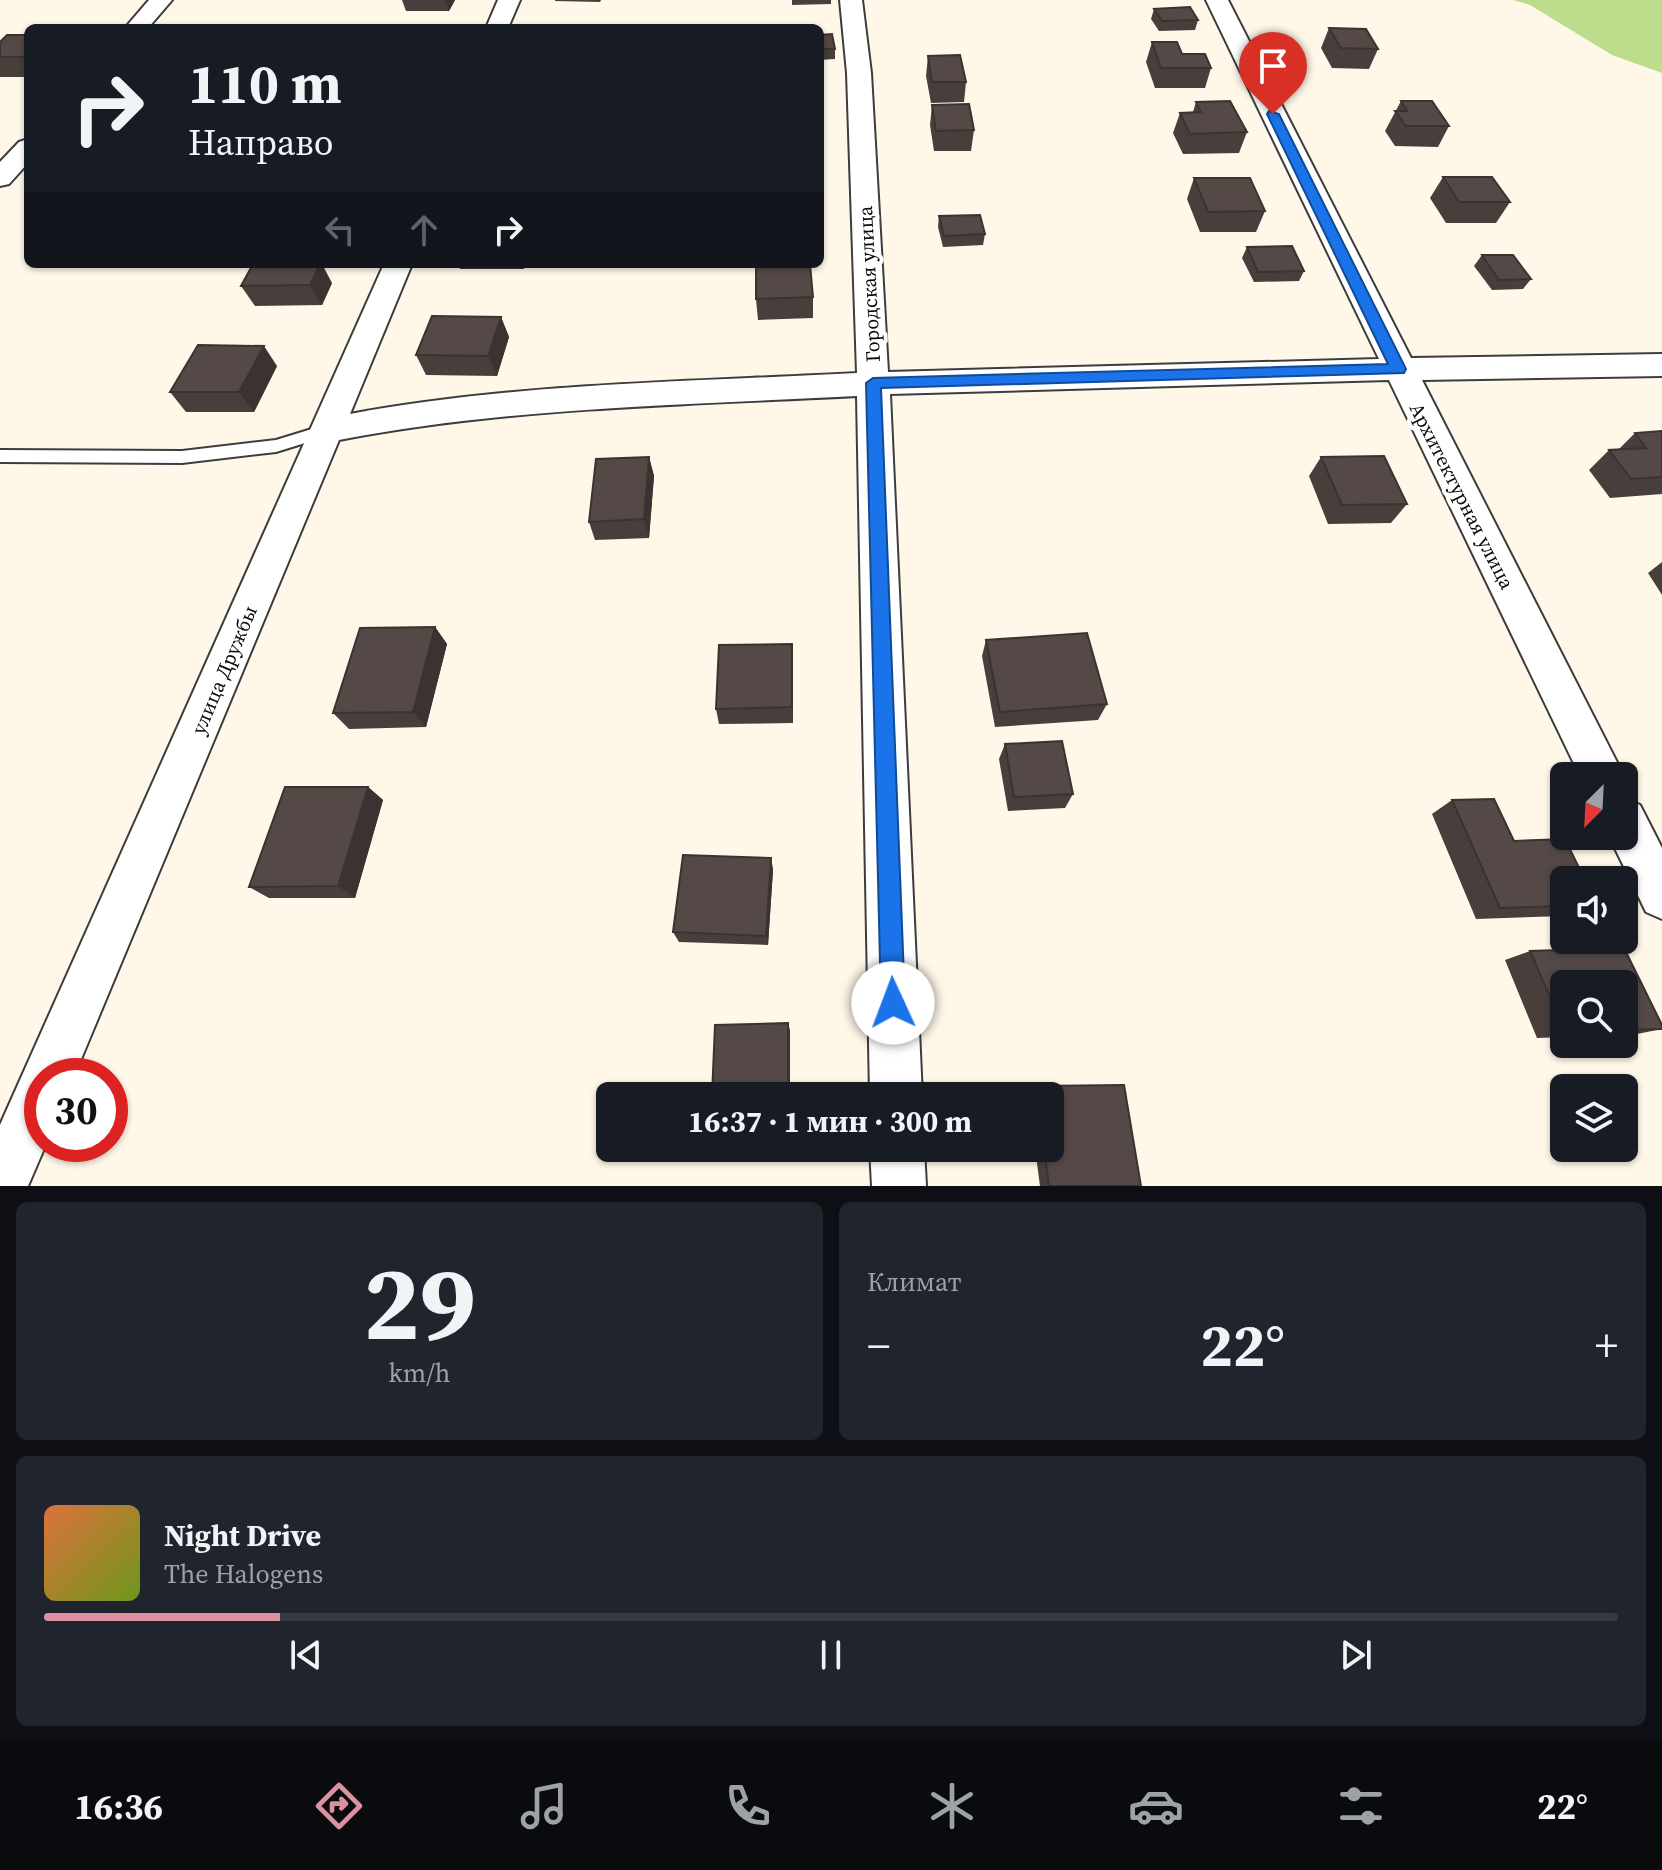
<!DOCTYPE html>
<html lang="ru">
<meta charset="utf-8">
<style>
:root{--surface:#171b24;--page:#20242c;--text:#f1f3f6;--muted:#9ea1a6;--line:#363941;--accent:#dc91a1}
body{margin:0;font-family:"Source Serif 4",serif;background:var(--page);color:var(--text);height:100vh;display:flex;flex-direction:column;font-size:30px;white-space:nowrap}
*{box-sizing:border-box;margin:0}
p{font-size:26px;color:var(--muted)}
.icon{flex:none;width:44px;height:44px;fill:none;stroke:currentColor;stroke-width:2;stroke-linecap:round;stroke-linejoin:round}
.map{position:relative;height:1186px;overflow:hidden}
.panel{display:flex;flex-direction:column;gap:16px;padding:16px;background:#0d0f14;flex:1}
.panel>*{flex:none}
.guide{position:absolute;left:24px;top:24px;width:800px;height:244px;border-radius:12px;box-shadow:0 2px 6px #0004;background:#171b24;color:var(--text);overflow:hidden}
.needle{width:52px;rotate:204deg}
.controls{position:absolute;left:1550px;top:762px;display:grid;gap:16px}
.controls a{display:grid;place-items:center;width:88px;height:88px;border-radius:12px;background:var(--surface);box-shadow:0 2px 6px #0004;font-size:40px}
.speed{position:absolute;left:24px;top:1058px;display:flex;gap:16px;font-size:40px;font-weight:700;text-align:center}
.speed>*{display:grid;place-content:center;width:104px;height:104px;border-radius:50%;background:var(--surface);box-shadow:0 2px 6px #0004;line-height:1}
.speed .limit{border:12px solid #d22;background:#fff;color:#111}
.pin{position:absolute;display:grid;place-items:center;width:68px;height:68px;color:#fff;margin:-82px -34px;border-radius:50% 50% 50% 0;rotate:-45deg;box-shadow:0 0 8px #0007}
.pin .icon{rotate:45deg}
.me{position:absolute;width:88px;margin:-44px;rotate:358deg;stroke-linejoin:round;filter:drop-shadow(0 0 6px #0008)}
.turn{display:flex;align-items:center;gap:28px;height:168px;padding:0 32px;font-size:36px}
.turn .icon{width:104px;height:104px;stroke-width:2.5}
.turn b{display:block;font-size:56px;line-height:68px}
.lanes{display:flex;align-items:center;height:76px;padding:0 32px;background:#0003;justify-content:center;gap:40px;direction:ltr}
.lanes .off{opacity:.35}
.big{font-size:60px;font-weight:700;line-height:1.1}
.panel .tile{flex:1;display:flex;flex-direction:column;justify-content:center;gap:12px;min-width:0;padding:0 28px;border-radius:12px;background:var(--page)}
.panel .dial{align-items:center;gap:0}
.dial b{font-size:104px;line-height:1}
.song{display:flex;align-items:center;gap:24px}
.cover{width:96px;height:96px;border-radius:12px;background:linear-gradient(135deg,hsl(20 70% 55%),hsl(80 70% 35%))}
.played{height:8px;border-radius:4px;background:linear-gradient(90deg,var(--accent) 15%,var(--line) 15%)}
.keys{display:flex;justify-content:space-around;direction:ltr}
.heat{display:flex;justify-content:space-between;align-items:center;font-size:44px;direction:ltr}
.panel .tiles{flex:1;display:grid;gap:16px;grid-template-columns:1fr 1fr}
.tile:last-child{grid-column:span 2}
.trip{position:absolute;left:596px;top:1082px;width:468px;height:80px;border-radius:12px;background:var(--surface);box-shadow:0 2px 6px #0004;font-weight:700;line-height:80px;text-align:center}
.menu{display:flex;height:128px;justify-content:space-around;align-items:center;background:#090b0e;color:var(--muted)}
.menu .icon{width:56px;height:56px}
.menu .active{color:var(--accent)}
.menu b{font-size:36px;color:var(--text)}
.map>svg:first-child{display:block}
.forest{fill:#bddd8d}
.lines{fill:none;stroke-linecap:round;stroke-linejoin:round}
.lane-casing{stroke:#3d3d3d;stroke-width:4}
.street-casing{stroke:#3d3d3d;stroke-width:4}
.lane{fill:#fff;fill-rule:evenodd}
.street{fill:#fff;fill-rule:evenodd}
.wall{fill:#483f3c}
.shaded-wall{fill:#3b3331}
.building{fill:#544946;stroke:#3b3331;stroke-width:2}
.route{fill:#1a73e8;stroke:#114b97;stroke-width:2}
.labels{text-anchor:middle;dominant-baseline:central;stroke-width:8;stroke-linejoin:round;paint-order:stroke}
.street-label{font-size:20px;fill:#0a0a0a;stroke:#fff}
</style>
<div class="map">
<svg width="1662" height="1186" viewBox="0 0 1662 1186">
<rect width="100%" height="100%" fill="#fff7e8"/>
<path class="forest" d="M1513,0H1662V73L1612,55L1530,5Z"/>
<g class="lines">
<g class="lane-casing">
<path id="lane" d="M328,424L336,430L334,434L276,452L182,463L0,462V450L182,451L276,440Z"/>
</g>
<g class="street-casing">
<path id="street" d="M149,0H172L148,28H125Z
M498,0H520L508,28H486Z
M840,0H862L871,73L888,372L1379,359L1206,0H1228L1411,358L1662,354V376L1422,380L1624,776H1580L1389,380L890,394L922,1096H870L857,396C684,405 510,407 339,440L74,1076H42V1144H46L28,1186H0V1125L384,264H412L350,414C517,383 688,382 857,373L847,73Z
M28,139V163L9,184L0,186V162L19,142Z
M1624,798L1640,805L1662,848V919L1646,912L1609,836H1624Z
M870,1148H924L926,1186H872Z"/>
</g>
<use href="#lane" class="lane"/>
<use href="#street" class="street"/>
</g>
<path class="wall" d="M402,0H455L449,11H406Z
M555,0H601L600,2L555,1Z
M792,0H831V4L792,5Z
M1154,9L1198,20L1195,30L1159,31L1151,19Z
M1329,28L1378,49L1369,69L1332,68L1321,48Z
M28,35V77H0V42Z
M820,35L835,49V59L820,60Z
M1152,42L1182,54L1211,68L1205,88H1155L1146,62Z
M928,56L966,82L964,102L931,103L926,76Z
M1401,101L1449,126L1438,147L1395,146L1385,131Z
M1196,102L1247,132L1239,153L1183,154L1173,133L1180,113L1193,112Z
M932,105L974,130L971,151H934L930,125Z
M1443,177L1510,202L1496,223H1446L1430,198Z
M1194,178L1265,211L1256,232H1200L1187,199Z
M820,187H822V250H820Z
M939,216L985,234L983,245L943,247L938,227Z
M1247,247L1304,271L1299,281L1254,282L1242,258Z
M1482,255L1531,279L1523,289L1492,290L1474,266Z
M458,264H526L524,269H460Z
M332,283L322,305L255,306L241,286Z
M813,297V318L758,320L756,299Z
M501,317L509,337L497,376L426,375L416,355Z
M277,366L254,412H186L170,392Z
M1662,431V494L1610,498L1589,470L1609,450H1618L1635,433Z
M649,457L654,476L649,538L595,540L589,522Z
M1321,457L1407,504L1391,523L1328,524L1309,476Z
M1662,562V595L1648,573Z
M435,627L447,644L426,727L349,729L333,713Z
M986,640L1107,704L1098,720L995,727L982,656Z
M793,660V723L719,724L716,709Z
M1005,744L1073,794L1065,808L1008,811L999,759Z
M368,787L383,800L355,898H269L249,887Z
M1452,800L1514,841L1564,880V916L1476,919L1432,814Z
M771,858L773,870L768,945L679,942L673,932Z
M1624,948L1662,1025V1029L1632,1035L1624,1036V984H1564V1037L1537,1038L1505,960L1530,951Z
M1124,1085L1141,1186H1040L1035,1148H1050V1096H1029L1028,1091L1036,1086Z"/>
<path class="shaded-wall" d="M445,0H455L449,11Z
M320,264H322L332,283L322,305L310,285Z
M501,317L509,337L497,376L488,356Z
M264,346L277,366L254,412L239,392Z
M649,457L654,476L649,538L644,519Z
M435,627L447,644L426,727L413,712Z
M792,644L793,660V723L792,707Z
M368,787L383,800L355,898L338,886Z
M771,858L773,870L768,945L766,936Z
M788,1023L790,1030V1096H788Z"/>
<path class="building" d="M1190,7L1198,20L1162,21L1154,9Z
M1329,28L1366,29L1378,49L1341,48Z
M832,34L835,49H820V35Z
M7,35H28V57H0V42Z
M1152,42H1177L1182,54H1205L1211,68H1161Z
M960,55L966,82H932L928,56Z
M1230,101L1247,132L1190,134L1180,113L1201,112L1196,102Z
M1401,101H1432L1449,126H1406L1395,111H1407Z
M969,104L974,130L936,131L932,105Z
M1443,177H1492L1510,202H1459Z
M1194,178H1250L1265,211L1208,212Z
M820,187H822V229H820Z
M980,215L985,234L944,236L939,216Z
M1292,246L1304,271L1258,272L1247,247Z
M1482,255H1513L1531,279L1499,280Z
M253,264H320L310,285L241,286Z
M756,264H810L813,297L756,299Z
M432,316L501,317L488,356L416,355Z
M198,345L264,346L239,392H170Z
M1662,431V477L1631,479L1609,450L1646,448L1635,433Z
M1384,456L1407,504L1342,505L1321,457Z
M649,457L644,519L589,522L596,459Z
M435,627L413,712L333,713L360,628Z
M1087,633L1107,704L1000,712L986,640Z
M792,644V707L716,709L719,645Z
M1062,741L1073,794L1014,797L1005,744Z
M285,787H368L338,886L249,887Z
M1494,799L1514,841L1565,839L1585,880H1564V906L1500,908L1452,800Z
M683,855L771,858L766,936L673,932Z
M1624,948L1662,1025V1029L1624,1030V984H1564V1029L1530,951Z
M788,1023V1096H712L715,1025Z
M1124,1085L1141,1186H1049L1044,1148H1050V1096H1038L1036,1086Z"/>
<path class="route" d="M1269,111L1279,114L1406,369L1404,373L881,388L905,1003L901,1011L893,1015L885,1011L881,1003L866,383L873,378L1388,364L1267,114Z"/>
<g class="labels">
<g class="street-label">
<text transform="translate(869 284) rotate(-93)">Городская улица</text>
<text transform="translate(1462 496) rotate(63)">Архитектурная улица</text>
<text transform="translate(224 670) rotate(-67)">улица Дружбы</text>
</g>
</g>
</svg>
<div class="controls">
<a><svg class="needle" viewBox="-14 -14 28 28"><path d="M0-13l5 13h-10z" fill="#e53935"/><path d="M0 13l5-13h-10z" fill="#9ea1a6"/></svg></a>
<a><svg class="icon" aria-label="sound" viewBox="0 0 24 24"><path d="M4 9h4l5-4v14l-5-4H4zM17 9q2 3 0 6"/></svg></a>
<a><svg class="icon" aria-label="search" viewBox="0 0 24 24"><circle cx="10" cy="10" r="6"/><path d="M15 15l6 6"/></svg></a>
<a><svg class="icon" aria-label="layers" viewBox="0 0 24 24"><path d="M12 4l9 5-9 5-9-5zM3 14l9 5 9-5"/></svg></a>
</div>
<div class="speed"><div class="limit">30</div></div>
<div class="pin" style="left:1273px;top:114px;background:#d93025"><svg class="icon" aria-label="arrive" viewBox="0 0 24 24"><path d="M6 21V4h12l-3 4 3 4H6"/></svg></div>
<svg class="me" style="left:893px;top:1003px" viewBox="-20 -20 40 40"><circle r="19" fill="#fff"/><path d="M0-13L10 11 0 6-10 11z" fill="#1a73e8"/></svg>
<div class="trip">16:37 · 1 мин · 300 m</div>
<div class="guide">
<div class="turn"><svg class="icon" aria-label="right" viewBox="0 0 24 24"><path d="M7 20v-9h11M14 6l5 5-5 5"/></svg><div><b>110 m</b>Направо</div></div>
<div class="lanes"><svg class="icon off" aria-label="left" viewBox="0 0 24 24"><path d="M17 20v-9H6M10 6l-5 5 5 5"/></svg><svg class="icon off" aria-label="ahead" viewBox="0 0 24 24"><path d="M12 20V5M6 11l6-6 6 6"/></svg><svg class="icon" aria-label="right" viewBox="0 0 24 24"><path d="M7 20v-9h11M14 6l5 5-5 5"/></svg></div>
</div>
</div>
<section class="panel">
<div class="tiles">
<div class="tile dial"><b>29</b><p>km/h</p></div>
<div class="tile"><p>Климат</p>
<div class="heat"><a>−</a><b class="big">22°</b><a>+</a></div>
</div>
<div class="tile">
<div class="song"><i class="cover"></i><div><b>Night Drive</b><p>The Halogens</p></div></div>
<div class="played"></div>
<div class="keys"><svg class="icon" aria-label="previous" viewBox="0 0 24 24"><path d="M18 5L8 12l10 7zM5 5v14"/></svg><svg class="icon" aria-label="pause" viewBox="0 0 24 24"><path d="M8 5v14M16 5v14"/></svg><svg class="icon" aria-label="next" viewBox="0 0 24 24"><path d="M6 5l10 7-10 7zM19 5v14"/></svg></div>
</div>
</div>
</section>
<nav class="menu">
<b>16:36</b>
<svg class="icon active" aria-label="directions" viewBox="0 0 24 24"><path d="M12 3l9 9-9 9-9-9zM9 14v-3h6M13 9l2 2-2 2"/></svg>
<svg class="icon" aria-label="music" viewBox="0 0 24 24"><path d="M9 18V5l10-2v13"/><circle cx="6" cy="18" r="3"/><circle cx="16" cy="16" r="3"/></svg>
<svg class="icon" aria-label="phone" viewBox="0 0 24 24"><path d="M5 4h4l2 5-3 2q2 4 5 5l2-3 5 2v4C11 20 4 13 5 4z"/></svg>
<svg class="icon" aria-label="climate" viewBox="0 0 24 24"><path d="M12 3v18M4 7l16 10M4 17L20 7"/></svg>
<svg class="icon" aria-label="car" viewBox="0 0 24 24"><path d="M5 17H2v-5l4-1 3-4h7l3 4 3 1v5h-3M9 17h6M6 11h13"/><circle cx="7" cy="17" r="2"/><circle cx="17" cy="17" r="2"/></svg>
<svg class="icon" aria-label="filters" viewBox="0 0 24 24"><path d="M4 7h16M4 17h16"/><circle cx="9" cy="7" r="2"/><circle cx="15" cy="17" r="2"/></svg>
<b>22°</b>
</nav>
